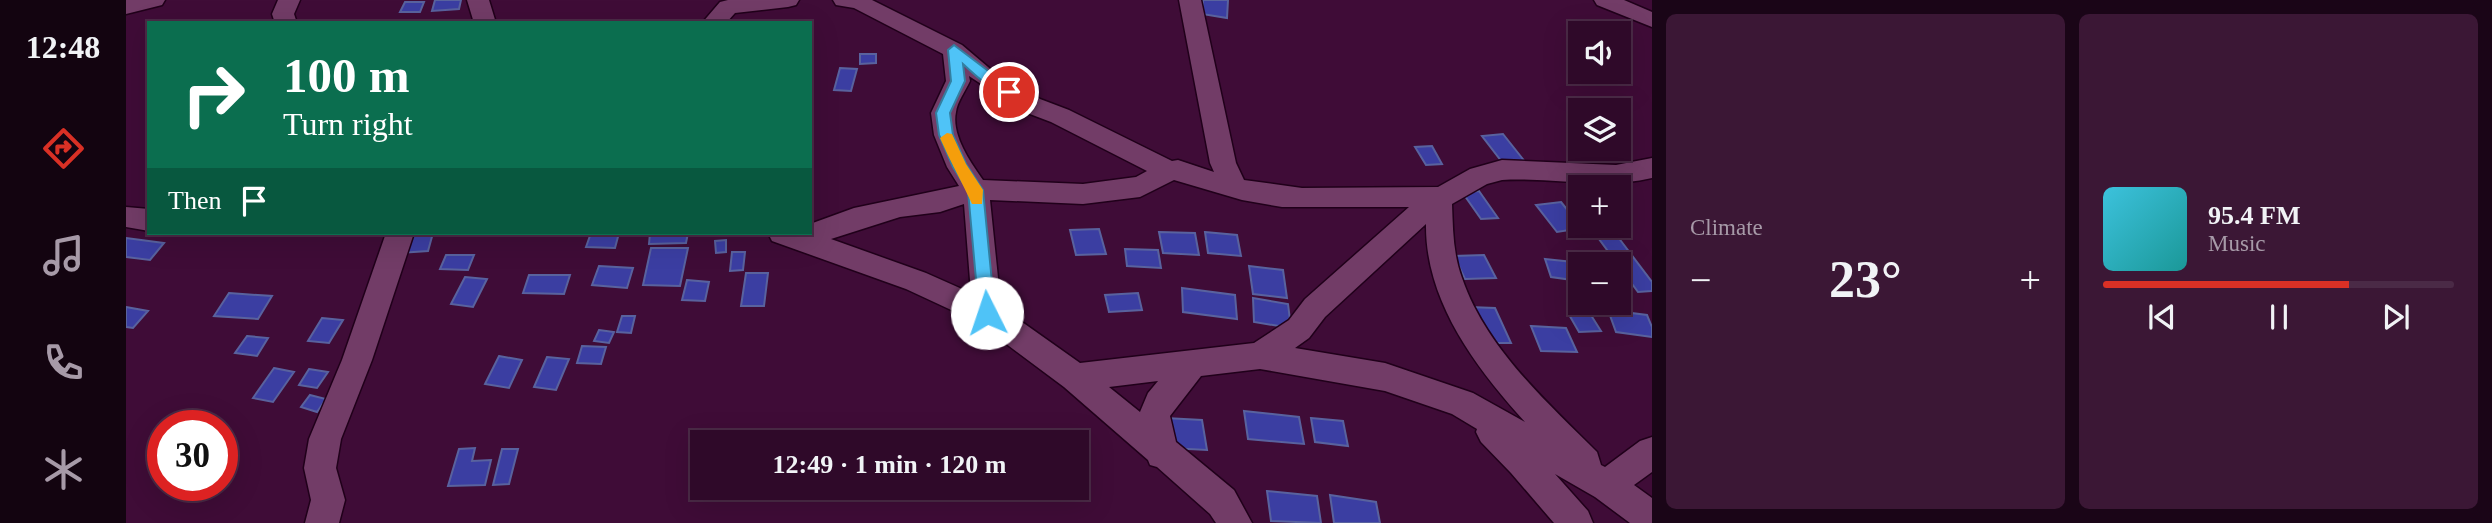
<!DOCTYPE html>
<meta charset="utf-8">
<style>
:root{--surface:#2f0929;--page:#3b1735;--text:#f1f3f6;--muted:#a79aa8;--line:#4a2a46;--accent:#d93025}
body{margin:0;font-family:"Times New Roman",serif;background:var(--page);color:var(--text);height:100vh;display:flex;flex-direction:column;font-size:26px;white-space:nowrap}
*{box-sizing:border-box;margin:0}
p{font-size:23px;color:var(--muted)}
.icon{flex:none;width:38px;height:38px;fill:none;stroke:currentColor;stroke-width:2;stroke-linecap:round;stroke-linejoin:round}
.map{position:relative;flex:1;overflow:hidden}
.sheet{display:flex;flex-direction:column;gap:14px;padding:14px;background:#1a0517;width:840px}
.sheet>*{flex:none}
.guide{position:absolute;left:21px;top:21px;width:665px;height:214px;border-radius:0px;box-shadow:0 7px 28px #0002,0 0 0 2px var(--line);background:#0b6e4f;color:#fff;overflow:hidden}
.controls{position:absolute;left:1442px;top:21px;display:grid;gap:14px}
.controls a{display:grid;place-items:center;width:63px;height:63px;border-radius:0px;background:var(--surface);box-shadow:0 7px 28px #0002,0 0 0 2px var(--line);font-size:35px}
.speed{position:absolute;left:21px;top:410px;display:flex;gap:14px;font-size:35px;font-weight:700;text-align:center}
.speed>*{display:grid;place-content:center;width:91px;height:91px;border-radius:50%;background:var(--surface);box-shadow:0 7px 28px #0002,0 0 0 2px var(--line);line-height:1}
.speed .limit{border:10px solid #d22;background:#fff;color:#111}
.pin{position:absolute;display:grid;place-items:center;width:60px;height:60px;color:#fff;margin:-30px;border:4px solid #fff;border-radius:50%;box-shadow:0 2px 7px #0007}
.me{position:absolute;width:77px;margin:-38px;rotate:356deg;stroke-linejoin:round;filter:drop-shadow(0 0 5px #0008)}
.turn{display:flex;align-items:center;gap:24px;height:147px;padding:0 21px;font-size:32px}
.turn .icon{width:91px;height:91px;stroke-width:2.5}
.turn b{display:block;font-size:49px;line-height:60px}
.then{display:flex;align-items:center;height:66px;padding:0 21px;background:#0003;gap:14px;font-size:26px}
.big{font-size:52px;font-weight:700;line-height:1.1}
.sheet .widget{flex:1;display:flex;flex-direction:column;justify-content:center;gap:10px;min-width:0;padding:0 24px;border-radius:10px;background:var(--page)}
.song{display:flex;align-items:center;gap:21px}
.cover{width:84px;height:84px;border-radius:10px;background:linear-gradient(135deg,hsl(190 70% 55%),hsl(180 70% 35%))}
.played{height:7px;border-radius:4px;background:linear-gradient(90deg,var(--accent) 70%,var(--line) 70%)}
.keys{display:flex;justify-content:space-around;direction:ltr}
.heat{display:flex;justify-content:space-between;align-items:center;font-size:38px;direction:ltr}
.sheet .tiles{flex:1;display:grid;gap:14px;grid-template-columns:repeat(2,1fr)}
.trip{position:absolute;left:564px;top:430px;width:399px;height:70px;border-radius:0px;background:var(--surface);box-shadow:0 7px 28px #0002,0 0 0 2px var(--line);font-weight:700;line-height:70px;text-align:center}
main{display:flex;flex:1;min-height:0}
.tab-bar{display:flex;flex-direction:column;width:126px;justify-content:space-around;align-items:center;background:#130410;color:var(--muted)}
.tab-bar .icon{width:49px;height:49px}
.tab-bar .current{color:var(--accent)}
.tab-bar b{font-size:32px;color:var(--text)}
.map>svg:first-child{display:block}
.building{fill:#3b3ea2;stroke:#59629e;stroke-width:2}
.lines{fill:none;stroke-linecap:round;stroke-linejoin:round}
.street-casing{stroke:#20001a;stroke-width:3}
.street{fill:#723c67;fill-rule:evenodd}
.route{fill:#4fc3f7;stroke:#337fa1;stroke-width:2}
.slow{fill:#f59e0b}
</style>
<main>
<nav class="tab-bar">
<b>12:48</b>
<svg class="icon current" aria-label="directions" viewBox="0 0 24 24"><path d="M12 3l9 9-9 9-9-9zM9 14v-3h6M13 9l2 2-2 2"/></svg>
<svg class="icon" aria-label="music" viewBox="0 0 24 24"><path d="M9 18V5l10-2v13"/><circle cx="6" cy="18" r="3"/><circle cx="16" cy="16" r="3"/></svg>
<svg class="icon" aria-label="phone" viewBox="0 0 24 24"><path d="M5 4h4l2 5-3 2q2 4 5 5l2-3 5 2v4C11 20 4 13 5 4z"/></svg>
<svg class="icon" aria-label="climate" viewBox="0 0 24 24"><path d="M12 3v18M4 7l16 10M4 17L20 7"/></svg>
</nav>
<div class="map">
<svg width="1526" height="523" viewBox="0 0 1526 523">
<rect width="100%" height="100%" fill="#3f0c37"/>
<path class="building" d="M309,0H335L333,9L306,11Z
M1077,0H1102L1101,18L1076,14Z
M279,2H298L294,12H274Z
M734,54H750V63L734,64Z
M714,68L731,69L725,91L708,90Z
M1377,134L1400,163L1379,166L1356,136Z
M1306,146L1316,164L1300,165L1289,147Z
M1353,191L1372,218L1355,219L1336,192Z
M1435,202L1456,228L1431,232L1410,205Z
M973,229L980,254L950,255L944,230Z
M1033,232L1069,233L1073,255L1037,253Z
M1079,232L1111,235L1115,256L1082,253Z
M280,233H307L302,251L274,253Z
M465,233H493L489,248L460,247Z
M524,233H562L560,243L523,244Z
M1492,237L1526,282V291L1512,292L1473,239Z
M0,238L38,243L24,260L0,257Z
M600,240V252L590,253L589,241Z
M525,248H562L554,286L517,285Z
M999,249L1032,250L1035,268L1001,266Z
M606,252H619L617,270L604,271Z
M320,255H348L342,270L314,269Z
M1358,255L1370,278L1339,279L1328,256Z
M1419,259L1457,263L1454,264V281L1425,277Z
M473,266L507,268L501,288L466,285Z
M1123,266L1157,270L1161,298L1127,294Z
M620,273H642L638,306H615Z
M403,275H444L438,294L397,293Z
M339,277L361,279L347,307L325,304Z
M561,280L583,282L579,301L556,300Z
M1056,288L1109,295L1111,319L1057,312Z
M103,293L146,296L132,319L88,316Z
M1012,293L1016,310L983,312L979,295Z
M1127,298L1162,304L1165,328L1128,322Z
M0,307L22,311L7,328L0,327Z
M1343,307L1369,308L1385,343H1359Z
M1482,310L1521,315L1526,327V337L1490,332Z
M1463,312L1475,331L1453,332L1442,313Z
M496,316H509L505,333L491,332Z
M196,318L217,320L203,343L182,341Z
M1405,326L1440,328L1451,352L1415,351Z
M473,330L488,332L483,343L468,341Z
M121,336L142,338L131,356L109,353Z
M456,346L480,347L475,364L451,363Z
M373,356L396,360L383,388L359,384Z
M421,357L443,359L430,390L408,387Z
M148,368L168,372L147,402L127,398Z
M183,369L202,372L191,388L173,385Z
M184,395L200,399L191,412L175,407Z
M1118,411L1173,417L1178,444L1122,439Z
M1039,418L1076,420L1081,450L1043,448Z
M1185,418L1217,421L1222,446L1189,442Z
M349,448L346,461L365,460L359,485L322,486L333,449Z
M376,449H392L383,484L367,485Z
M1141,491L1191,496L1195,523L1145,521Z
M1204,495L1250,502L1254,523H1208Z"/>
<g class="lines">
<g class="street-casing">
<path id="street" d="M0,0H39L36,5L0,14Z
M152,0H174L168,14L171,23H149L146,14Z
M341,0H363L370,23H348Z
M602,0H673L670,5L662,7L609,13L600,23H576L594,2Z
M707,0H746L836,45L869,73L914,99L943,110L1046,161L1052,160L1088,172L1084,163L1053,0H1075L1110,163L1118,180L1176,188L1312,187L1344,169L1376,160L1490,165L1526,158V178C1476,190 1427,177 1376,180L1361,184L1326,204C1327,229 1327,254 1336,278C1360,348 1420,401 1471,452L1475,465L1479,467L1514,441L1526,437V472L1508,485L1526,498V523H1504L1469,497L1429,474L1462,511L1467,523H1428L1385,473L1355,442L1350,432L1351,429L1326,414L1259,391L1134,369L1075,376L1044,416L1050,442L1108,490L1126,523H1090L1084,514L1031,467L1024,465L1022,460L938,387L851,322L780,289L646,241L642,233H684V224L728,208L833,186L821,167L808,135L805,113L820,81L817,54L728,8L710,5ZM843,76L896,111L925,122L1021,171L1010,177L957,184L857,180C845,163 825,135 830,112C831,102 840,90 844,81ZM1048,180L1116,200L1156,207H1283L1179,299L1163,320L1128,343L954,363L875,307L864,200L957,204L1014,197ZM838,204L845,293L800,273L705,239L774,217L814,212ZM1300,224C1299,301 1350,368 1399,422L1347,393L1259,363L1169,348L1183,338L1199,317ZM1032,381L1022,393L1014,412L983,387Z
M1468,0H1498L1526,12V27L1471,5Z
M0,207L23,209V231L0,227Z
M260,233H288L246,360L215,439L210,468L219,500L213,523H179L185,500L178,468L183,439L216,360Z"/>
</g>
<use href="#street" class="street"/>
</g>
<path class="route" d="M828,45L890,92L883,97C865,90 851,77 837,64L839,81L824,113L827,135L840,164L857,190L869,313L867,318H855L853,313L842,191L827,167L813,135L810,113L825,81L822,50Z"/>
<path class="slow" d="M821,133L826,134L840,164L857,190L856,204H846C836,182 824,161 814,138Z"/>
</svg>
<div class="controls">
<a><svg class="icon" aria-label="sound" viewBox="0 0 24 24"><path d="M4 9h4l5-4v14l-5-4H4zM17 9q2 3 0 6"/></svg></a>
<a><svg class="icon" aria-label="layers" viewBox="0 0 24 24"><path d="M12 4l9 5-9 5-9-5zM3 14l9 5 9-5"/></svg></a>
<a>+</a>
<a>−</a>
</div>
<div class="speed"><div class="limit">30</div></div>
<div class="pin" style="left:883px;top:92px;background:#d93025"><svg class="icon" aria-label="arrive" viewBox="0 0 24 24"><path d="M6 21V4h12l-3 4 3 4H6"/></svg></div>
<svg class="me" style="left:861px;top:313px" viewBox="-20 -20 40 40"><circle r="19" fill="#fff"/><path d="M0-13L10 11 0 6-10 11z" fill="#4fc3f7"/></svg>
<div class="trip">12:49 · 1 min · 120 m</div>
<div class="guide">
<div class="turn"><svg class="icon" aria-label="right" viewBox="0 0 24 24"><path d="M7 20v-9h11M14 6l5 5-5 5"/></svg><div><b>100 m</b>Turn right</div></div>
<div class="then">Then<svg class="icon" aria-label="arrive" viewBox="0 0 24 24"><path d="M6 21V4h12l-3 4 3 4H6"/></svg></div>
</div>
</div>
<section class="sheet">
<div class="tiles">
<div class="widget"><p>Climate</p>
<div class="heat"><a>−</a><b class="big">23°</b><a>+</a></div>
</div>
<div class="widget">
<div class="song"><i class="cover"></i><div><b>95.4 FM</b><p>Music</p></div></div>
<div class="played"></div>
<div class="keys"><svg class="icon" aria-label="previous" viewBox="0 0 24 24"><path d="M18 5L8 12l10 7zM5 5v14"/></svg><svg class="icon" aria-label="pause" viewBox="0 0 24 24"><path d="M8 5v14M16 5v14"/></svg><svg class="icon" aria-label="next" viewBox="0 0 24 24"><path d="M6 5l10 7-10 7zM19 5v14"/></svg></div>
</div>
</div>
</section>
</main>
